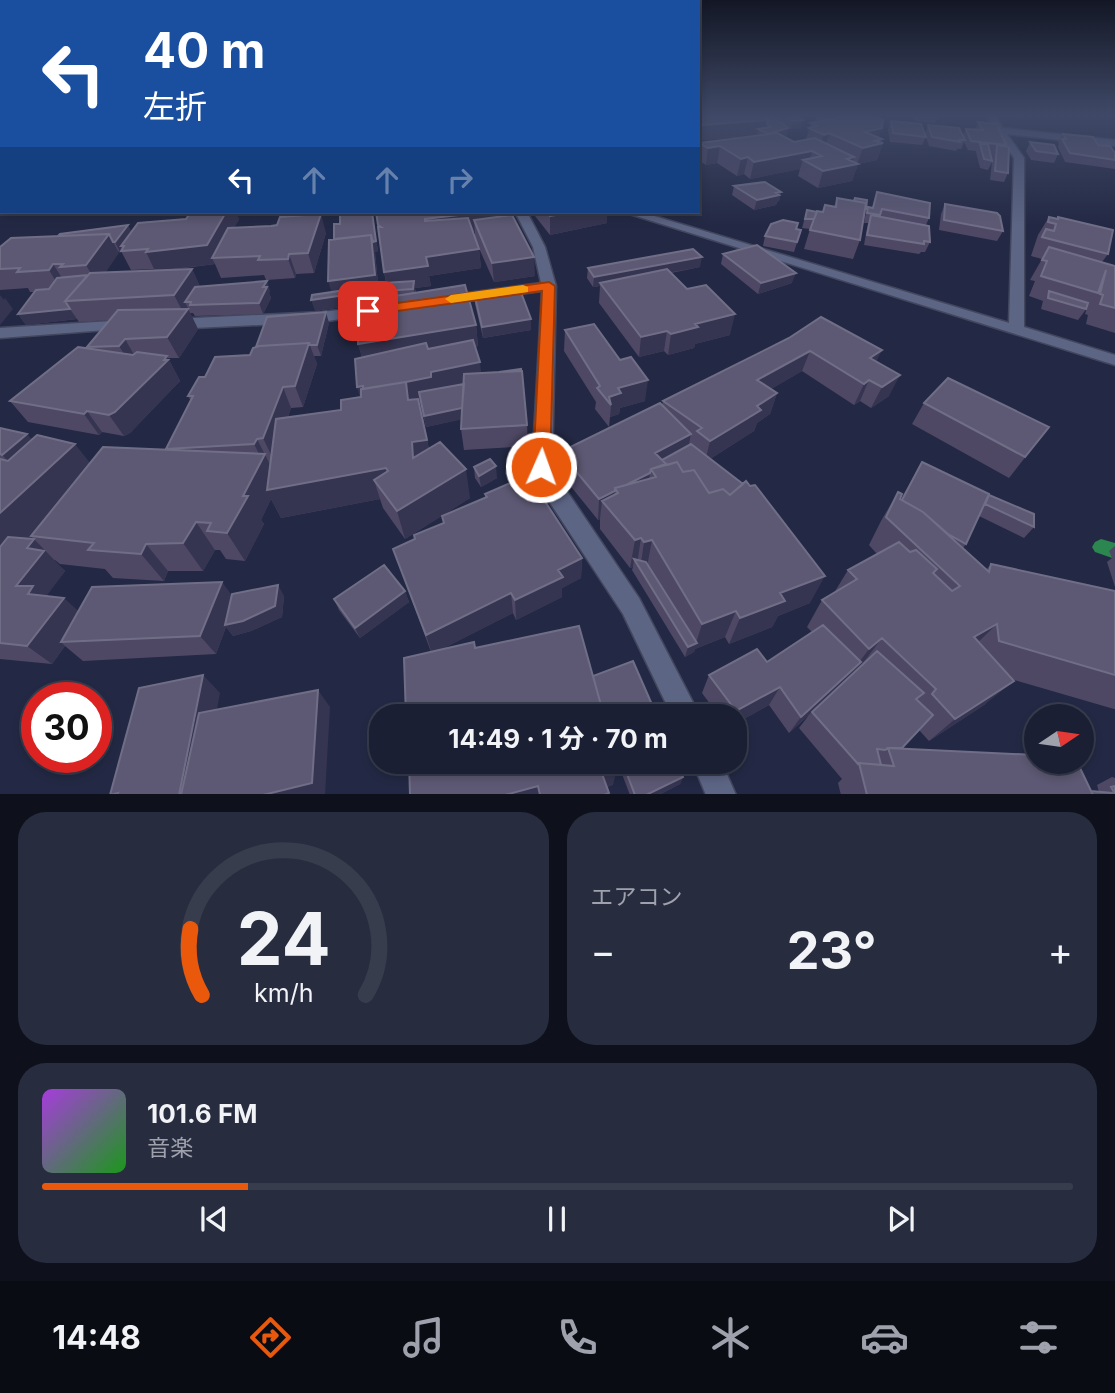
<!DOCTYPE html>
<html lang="ja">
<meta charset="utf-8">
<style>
:root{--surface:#1a1f33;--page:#272c3f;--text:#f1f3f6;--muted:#9fa2ac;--line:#383d4e;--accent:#ea580c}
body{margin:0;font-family:Inter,"Noto Sans JP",sans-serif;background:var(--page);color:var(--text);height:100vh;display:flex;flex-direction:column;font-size:26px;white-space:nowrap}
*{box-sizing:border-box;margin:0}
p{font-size:23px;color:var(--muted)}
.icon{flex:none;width:38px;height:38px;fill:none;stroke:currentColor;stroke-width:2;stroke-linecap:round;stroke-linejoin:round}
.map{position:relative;height:794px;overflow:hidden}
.details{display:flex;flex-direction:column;gap:18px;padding:18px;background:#0e111c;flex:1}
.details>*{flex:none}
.hud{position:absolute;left:0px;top:0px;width:700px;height:214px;box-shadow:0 4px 10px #0003,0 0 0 2px var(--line);background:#1a4fa0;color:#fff;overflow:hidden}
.needle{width:46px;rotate:77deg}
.buttons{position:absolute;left:1024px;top:704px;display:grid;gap:14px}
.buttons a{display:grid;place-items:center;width:70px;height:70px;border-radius:50%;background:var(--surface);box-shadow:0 4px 10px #0003,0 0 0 2px var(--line);font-size:35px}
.speed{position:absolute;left:21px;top:682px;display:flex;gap:14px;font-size:35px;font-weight:700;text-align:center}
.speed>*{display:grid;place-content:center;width:91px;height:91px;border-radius:50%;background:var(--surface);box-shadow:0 4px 10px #0003,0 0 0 2px var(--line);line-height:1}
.speed .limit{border:10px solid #d22;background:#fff;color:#111}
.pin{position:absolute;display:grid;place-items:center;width:60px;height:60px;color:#fff;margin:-30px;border-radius:14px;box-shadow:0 4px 10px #0006}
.me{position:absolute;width:77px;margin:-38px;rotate:2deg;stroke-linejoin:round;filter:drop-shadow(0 0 5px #0008)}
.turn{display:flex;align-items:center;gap:24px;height:147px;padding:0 28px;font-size:32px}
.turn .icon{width:91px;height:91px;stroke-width:2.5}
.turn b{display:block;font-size:49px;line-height:60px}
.lanes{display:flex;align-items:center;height:66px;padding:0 28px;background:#0003;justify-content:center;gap:35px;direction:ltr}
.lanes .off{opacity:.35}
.big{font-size:52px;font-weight:700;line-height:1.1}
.details .tile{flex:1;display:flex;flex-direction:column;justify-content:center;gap:10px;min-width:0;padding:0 24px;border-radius:28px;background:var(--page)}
.details .dial{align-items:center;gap:0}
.dial svg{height:182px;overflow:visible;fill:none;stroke:var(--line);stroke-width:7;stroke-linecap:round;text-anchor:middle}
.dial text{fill:var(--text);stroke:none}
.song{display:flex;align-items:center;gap:21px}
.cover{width:84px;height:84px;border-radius:10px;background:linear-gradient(135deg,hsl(280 70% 55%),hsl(120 70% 35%))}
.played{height:7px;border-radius:4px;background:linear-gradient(90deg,var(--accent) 20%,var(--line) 20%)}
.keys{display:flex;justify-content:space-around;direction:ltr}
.heat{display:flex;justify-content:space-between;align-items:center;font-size:38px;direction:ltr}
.details .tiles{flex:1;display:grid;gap:18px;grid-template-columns:1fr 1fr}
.tile:last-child{grid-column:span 2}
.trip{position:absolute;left:369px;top:704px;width:378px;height:70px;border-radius:28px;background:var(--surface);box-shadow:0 4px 10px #0003,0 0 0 2px var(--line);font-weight:700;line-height:70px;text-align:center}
.tab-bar{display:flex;height:112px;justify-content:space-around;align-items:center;background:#0a0c14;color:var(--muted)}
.tab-bar .icon{width:49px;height:49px}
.tab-bar .on{color:var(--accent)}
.tab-bar b{font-size:32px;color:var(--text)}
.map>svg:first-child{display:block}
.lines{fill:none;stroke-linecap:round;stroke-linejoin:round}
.stream{fill:#2b8650;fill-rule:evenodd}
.minor-casing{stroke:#42475e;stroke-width:3}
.minor{fill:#5d6585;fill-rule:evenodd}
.wall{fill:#4e4865;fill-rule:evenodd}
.shaded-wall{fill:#363551}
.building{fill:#5d5974;stroke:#706e87;stroke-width:2}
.route{fill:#ea580c;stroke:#983908;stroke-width:2}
.slow{fill:#f59e0b}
</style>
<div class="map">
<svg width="1115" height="795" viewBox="0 0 1115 795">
<rect width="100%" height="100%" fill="#232944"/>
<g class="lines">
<path class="stream" d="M1101,539L1115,543V559L1095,552L1092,547L1095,542Z"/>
<g class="minor-casing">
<path id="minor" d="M986,115H995L1003,128L1115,140V146L1007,134L1024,158V327L1115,355V365L623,212H641L1009,323L1014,158Z
M515,212H527L545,247L556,286L552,469L639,598L700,716H672L623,614L543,492L532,469L542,291L445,304L438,300L445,296L541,283L533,247Z
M379,305L384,306L386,309L384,312L322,322L173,329L165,324L173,319L322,312Z
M128,320L133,322L136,325L133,328L0,338V328Z
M692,761H721L736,795H706Z"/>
</g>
<use href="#minor" class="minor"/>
</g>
<path class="wall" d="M698,115H769L788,128L786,137H785L794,142L806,139L811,123L817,122L814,115H829L828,120L879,138L882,139L881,142L883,143L877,160L858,164L852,181L818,188L798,176L800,169L750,179L744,174L737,176L717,163L706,165L698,160L699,143L744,137L700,140L698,138Z
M774,115H795L801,129H791L773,117Z
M905,115H938L935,123L915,121L911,116Z
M891,121L926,137L922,145L890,142L888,130Z
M978,122L1006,145L1005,147L1008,173L1004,182L990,180L992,162L988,170L980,168L976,152V151L968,150L964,142L961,149H957L956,151L929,146L925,134L928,125L963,135L966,129L975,130Z
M1063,134L1098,145L1115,153V169L1065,162L1058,147L1059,144L1058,142Z
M1030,142L1058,154L1054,163L1031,160L1026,151Z
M734,186L781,192L779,201L777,202L776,205L754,210L732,195Z
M877,192L929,218L926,225L930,242L925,252H921L919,254L864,245L868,223H864L865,217L868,207L872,208Z
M837,198L866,210L860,240L853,259L804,249L810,229L802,228L807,210L817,212H823L834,207Z
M945,204L1003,231L997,241L939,230L941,214Z
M376,212H495V217L535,276L494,282L475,239V232H473L479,249L481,268L429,276L431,286L415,288L416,293L476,325L478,346L475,347L481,373L527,425L528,446L464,450L461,429L462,419L426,427L420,401H419L429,449L470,498L405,539L383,508L380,499L281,518L271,499L261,520L264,524L245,561L226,559L220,550H215L203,571H168L164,581L113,578L105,569L60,564L55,560L54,561L65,571L46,596L78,611L232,595L284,596L282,617L251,631L233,636L226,627L216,654L83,661L65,646L52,664L0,659V428L32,439L90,463L166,449L191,401L188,396L205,377L250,355L329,323L321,356H314L317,364L303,407L291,408L288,417L341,410L360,397L362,357L358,344L357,305L315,311L331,292L334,239L373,220L378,251L375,252L379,294L375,295L376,299L385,297L383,291L386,283L384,272Z
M533,212H607V223L550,235L535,216Z
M1049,217L1057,219L1058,217L1108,254L1102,262L1115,266V333L1086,324L1088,315L1085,314L1087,308L1078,320L1041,309L1043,301L1029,296L1035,281L1030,280L1042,259L1031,256L1038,235Z
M239,219L234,228L326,233L314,273L296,274L295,278L266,280L264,275L221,278L215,264L170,270L192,269L200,287L270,291L269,293L271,298L263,314L195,316L193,313H190L188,309L198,329L179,358H168L180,381L130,433L124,436L102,432L99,435L28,422L10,401L88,348L110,320L79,322L77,319L26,325L18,314L35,292H30L28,288L0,290V247L58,236L128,225L131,232ZM122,249L121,251L131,270L154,269L155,270L105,273L118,252Z
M798,223L797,229L801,230L794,252L763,246L765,236Z
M723,254L792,283L758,294L721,264Z
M700,267L671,273L730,335L695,344L694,348L668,355L664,351L639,357L599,303L600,286L593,287L587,278L588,268Z
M474,293L531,330L483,338L475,304Z
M565,330L645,401L620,408L619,414L610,417L609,427L595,409L596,402L564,351Z
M789,338L876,361L889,396L871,408L860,401L854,405L802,371L771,389L777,393L770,414L757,423L754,431L710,459L810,603L778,616L772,627L729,644L725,637L695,649L694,652L685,657L632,570L633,567L630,568L600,529V519L598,520L560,473V452L662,405L663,401Z
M924,403L1049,427L1009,478L912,424Z
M920,465L1034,527L1024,538L979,516L966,544L963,548L986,570L991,564L1115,591V709H1114L1011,679L984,705L929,741L919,730L902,748L1050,764L1056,766L1091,791L1099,792L1097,785L1112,777L1115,778V795H841L838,783L842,779L799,728L809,715L789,733L769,705L735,724V716H719L702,693L709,675L767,662L812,632L807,627L822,600L834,593L848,570L877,554L869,545L881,521L898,492L901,499ZM863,663V664L850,676L856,669Z
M474,467L497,478L481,487L475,478Z
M485,494L582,558L581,578L562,588V597L516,620L513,613L438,651L475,648L593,676L657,716L431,652L393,549L415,539L485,498Z
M1115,546V587L1107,562L1112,558L1109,551Z
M405,591L409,602L360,638L339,610L334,599Z
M617,761H676L683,777L680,784L659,795H630Z"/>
<path class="shaded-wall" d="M768,120L766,132L758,129L757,136L700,140L703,125Z
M803,120L801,129H791L793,121Z
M788,128L786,137L766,142L768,134Z
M882,128L878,140L882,139L880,144L883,143L877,160L858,164L852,181L818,188L823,171L847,159L854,157L851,165L857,164L863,148L874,144L860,148L865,132Z
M829,133L825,149L819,151L824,135Z
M720,146L717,163L706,165L708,148Z
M812,151L809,163L803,160L800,169L750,179L754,162Z
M748,157L744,174L737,176L741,159Z
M781,192L779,201L777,202L776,205L754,210L757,200Z
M226,212H236L239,219L219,258H212L215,264L155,271L146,252Z
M372,212L378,251L375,252L379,294L375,295L376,302L315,311L311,300L333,297L328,281Z
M484,212H495L496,229L474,220L475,232L428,238L425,219Z
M574,212H607V223L550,235V216Z
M321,214L326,233L314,273L308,253Z
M128,225L133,235L121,246L122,249L120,252L115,242Z
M109,234L119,253L99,282L93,277L86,265Z
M479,249L481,268L429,276L431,286L415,288V299L414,288L388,290L384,272L426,257Z
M289,254L296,274L295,278L288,259Z
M534,257L535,276L494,282L492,263Z
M702,257L700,267L602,285L600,283V286L593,287L594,277Z
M53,264L66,284L61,290L49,270Z
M192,269L201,288L191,302H185L198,329L179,358L167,337L184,314L174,295Z
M796,273L792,283L758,294L761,283Z
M267,281L270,291L269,293L271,298L263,314L259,303L263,287Z
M0,295L4,300L5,298L13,309L0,325Z
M70,309L77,319L26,325L18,314Z
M326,312L329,323L321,356L317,345Z
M735,314L730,335L695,344L694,348L668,355L671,334L695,324Z
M531,319V330L483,338L482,327Z
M476,325L478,346L364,364L358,344Z
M667,331L664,351L639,357L641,337Z
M125,339L137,360L132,367L119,346Z
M309,343L317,364L303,407L295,386Z
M882,350L872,370L870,358Z
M810,351L802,371L751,401L757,380Z
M167,356L180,381L130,433L124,436L109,415Z
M480,362L482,382L464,419L426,427L424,416L435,398L411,403L363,408L357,387Z
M900,375L889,396L871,408L882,387Z
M648,380L645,401L620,408L619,414L610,417L611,405L609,397L618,388Z
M869,380L860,401L854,405L864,384Z
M283,387L291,408L273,459L263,438Z
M777,393L770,414L757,423L754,431L705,462L710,441L757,406Z
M87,411L102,432L99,435L84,414Z
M27,434L52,463L29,483L2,455Z
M691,434L687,455L656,477L655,453Z
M257,439L279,482L386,468L394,496L374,480L380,499L281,518L271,499L261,520L264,524L245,561L227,533L243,496L262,460L254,444Z
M427,440L433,468L413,458L412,442Z
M75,444L98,473L31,536L33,537L0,569V513Z
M496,466L497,478L481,487L479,476Z
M466,469L470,498L405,539L397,511Z
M650,473L647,494L618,493L616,490Z
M615,491L612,512L602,501L600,519L598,520L599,499Z
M196,522L215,550L203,571L183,543Z
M641,538L637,565L634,559L633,567L630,568L635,540Z
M34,539L65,571L39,606L16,586L27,548Z
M652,540L647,567L640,570L644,542Z
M146,544L168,571L164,581L141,554Z
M582,558L581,578L562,588V597L516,620L515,600L558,570Z
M825,576L810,603L778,616L772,627L729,644L740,618L780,593Z
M222,582L236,601L278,585L284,596L282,617L251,631L233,636L226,627L216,654L200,636Z
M405,591L409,602L360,638L355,628Z
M511,593L513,613L432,654L426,635Z
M64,598L85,617L61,642L65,646L52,664L27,646Z
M736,611L725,637L695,649L694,652L685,657L688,647L696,643L702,624Z
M997,624L971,649L974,637Z
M882,638L863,663L856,669L847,680L789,733L801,717L854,669L869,649Z
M203,675L220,693L201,795H179Z
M1014,681L984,705L929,741L955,719Z
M780,687L769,705L735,724V716H734L736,711Z
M318,690L330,707L325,795H263Z
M618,765L613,785L598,791L601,771Z
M683,777L680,784L659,795H646Z
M538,786L539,795H505Z"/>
<path class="building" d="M698,115H763L768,120L703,125L698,120Z
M763,115H769L788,128L768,134L758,129L771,127L767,124L768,120Z
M784,115H795L803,120L793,121Z
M851,115H874L883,120L882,128L865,132L882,139L875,141L883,143L863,148L829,133L824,135L809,128L817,126L811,123Z
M891,121L921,124L926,137L893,133Z
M978,122L997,124L1006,145L971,141L966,129L983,130Z
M928,125L959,128L965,140H959L960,142L932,137Z
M777,133L794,142L815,138L854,157L847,159L858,164L823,171L803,160L822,156L812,151L754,162L748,157L741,159L720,146L708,148L699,143Z
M1063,134L1093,137L1098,145L1110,146L1115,153V160L1070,153L1062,139H1066Z
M1030,142L1054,145L1058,154L1036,151Z
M980,144H988L992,161L984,159Z
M997,145L1009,147L1008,173L995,171Z
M765,182L781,192L776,193L779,195L757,200L734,186Z
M877,192L930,203L929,218L882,209L880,215L867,213L868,207L873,208Z
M837,198L866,203L860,240L810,230L817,211L823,212L825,205L836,207Z
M855,198L867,200L866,210V203L854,201Z
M945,204L997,213L1000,216L1003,231L944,220Z
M807,210L817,212L814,219H805Z
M191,212H226L207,245L146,252L148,249L121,251L124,246H121L138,223L186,219Z
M360,212H372L376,241L373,242L371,235L334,239V224H340V214Z
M376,212H484L425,219V221L468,218L479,249L426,257L428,266L384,272L378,227H381L378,225Z
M546,212H574L550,216Z
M321,214L308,253L289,254L288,259L258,260L260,256L212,258L228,228L271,226L277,225L280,217Z
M512,215L534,257L492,263L474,220Z
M871,215L929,226L930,242L924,241V244L867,235Z
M1049,217L1058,219V217L1113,230L1108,254L1042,237L1046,229L1054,231L1056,224L1048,222Z
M783,220L798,223L796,229L801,230L797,242L765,236L771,224Z
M128,225L115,242H113L109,234L58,236L60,234Z
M109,234L86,265L60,267L63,264H53L49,270L17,272L20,268L0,269V247L11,238Z
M371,235L375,275L328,281L329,240Z
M757,245L796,273L761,283L723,254Z
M1049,247L1115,266V308L1100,304L1103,295L1100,294L1106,270L1098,293L1041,276L1047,261L1042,260Z
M693,249L702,257L594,277L588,268Z
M192,269L174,295L65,301L90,273Z
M667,269L687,289L706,285L735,314L695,324L698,327L671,334L667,331L641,337L600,283Z
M88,275L65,301L70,309L18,314L36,290L49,289L57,278Z
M267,281L263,287H267L259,303L190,305L191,302H185L195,287Z
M414,281L413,289L383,291L384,283Z
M465,285L476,325L358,344L357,302Z
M373,286V291L311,300L312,295Z
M519,287L531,319L482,327L474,293Z
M1049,291L1088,303L1086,309L1048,298Z
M188,309L167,337L125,339L119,346L87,347L118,310Z
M326,312L317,345H310L309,343L259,346L256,347L267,317Z
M821,317L882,350L870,358L900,375L882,387L869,380L864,384L810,351L757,380L777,393L757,406L761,410L710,441L697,431L702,428L663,401L789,338Z
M594,324L620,360L631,357L648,380L618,388L621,393L609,397L611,405L597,388L600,386L565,330Z
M473,340L480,362L431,372V377L406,382L363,389V386L357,387L355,359L426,343L428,349Z
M309,343L295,386L283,387L263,438L257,439L254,444L166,449L193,396H188L199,377H205L215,357L250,355L253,348L259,346Z
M78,347L133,355L137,352L167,356L164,360H168L115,412L109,415L87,411L84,414L10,401Z
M521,369V371L499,372Z
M522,371L527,425L461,429L464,374Z
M948,378L1049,427L1025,457L924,403Z
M406,382L408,400L418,399L427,440L412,442L413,458L440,442L466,469L397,511L374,480L388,471L386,468L267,490L276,419L341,410V400L361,397V389Z
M464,384L462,408L424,416L419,392Z
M660,403L691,434L655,453L666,464L651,469L650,473L626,485L615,488V491L599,499L560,452Z
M0,428L27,434L2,455L0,454Z
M37,435L75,444L0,513V459L8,461Z
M691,444L743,484L730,495L723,489L709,493L694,470L683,472L677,462L667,465L662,460Z
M103,447L265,454L243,496H248L227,533L207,531L211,523L196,522L183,543L146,544L141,554L88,550L94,543L31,536Z
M490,459L496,466L479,476L474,467Z
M677,462L683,472L694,470L709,493L723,489L730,495L746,481L750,486L755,485L825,576L780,593L785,601L740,618L736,611L702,624L652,540L644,542L641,538L635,540L602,501L618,493L615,488L656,477L651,469Z
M922,462L989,494L966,544L948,534L923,512L902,500Z
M522,478L526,485L533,483L582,558L558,570L563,577L515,600L511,593L426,635L393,549L415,539L414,535L444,523L442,516L487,497L485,494Z
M898,492L902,494L900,499L923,512L989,572L991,564L1115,591V675L999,641L997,624L974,637L1014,681L955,719L932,694L936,689L882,638L869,649L822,600L857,579L848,570L899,542L910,552L916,550L937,569L933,573L952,591L960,586L886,517Z
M989,495L1034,514V527L985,504Z
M8,537L34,539L27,548L44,551L16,586H33L28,594L64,598L27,646L0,643V547Z
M634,559L646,562L697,643L688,647Z
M384,565L405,591L355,628L334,599Z
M222,582L200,636L61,642L92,587Z
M278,585L275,606L243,621L225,625L232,594Z
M823,625L861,662L801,717L780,687L736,711L709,675L757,649L767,662Z
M579,626L604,716H406L404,658L474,642L475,648Z
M877,651L924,693L916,699L933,715L902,748H888L885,750L877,749L881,765L859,763L858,764L812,712Z
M633,661L657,716H604L593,676Z
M203,675L179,795H117L118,793L110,795L139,688Z
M318,690L312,783L263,795H181L199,713Z
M888,748L1036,755V761H1048L1050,766L1080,768L1093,795H867L859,763L894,766Z
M409,761H616L618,765L601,771L609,793L604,795H540L538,786L505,795H410Z
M622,761H676L683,777L646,795H635Z
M1115,786V794L1111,787Z
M1091,791L1112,793L1113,795H1093Z"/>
<linearGradient id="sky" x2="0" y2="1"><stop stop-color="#131725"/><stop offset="0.51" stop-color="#3f4967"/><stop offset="1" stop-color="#3f4967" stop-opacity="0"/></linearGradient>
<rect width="1115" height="226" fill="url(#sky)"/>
<path class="route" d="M549,282L555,286L550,467L548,472H535L533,467L542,291L368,315L361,311L368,307Z"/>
<path class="slow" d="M523,285L528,287V292L451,303L445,299L451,295Z"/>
</svg>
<div class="buttons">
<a><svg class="needle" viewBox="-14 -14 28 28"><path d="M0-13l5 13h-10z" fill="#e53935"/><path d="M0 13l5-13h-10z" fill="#9fa2ac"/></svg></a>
</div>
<div class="speed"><div class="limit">30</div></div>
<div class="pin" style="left:368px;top:311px;background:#d93025"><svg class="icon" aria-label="arrive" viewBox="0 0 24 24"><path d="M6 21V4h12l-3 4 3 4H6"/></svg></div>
<svg class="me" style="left:541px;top:467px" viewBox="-20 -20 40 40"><circle r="17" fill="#ea580c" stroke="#fff" stroke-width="3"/><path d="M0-11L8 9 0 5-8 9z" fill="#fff"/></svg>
<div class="trip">14:49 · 1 分 · 70 m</div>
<div class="hud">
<div class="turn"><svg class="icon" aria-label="left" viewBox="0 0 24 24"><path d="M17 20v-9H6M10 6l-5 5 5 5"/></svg><div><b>40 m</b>左折</div></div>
<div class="lanes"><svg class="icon" aria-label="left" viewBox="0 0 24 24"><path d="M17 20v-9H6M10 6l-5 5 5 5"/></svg><svg class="icon off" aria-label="ahead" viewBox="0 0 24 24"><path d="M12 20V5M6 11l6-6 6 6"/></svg><svg class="icon off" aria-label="ahead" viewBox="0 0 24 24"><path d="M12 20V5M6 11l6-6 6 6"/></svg><svg class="icon off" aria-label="right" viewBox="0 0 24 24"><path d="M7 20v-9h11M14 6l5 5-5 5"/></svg></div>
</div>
</div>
<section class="details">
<div class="tiles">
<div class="tile dial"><svg viewBox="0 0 100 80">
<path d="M14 69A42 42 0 1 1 86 69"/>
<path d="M14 69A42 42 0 0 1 9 40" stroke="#ea580c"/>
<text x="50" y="56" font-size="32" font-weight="700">24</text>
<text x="50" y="72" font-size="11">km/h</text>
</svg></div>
<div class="tile"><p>エアコン</p>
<div class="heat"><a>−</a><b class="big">23°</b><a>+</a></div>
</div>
<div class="tile">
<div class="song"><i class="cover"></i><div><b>101.6 FM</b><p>音楽</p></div></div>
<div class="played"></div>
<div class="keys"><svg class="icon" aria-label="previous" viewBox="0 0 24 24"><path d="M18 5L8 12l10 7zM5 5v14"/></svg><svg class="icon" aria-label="pause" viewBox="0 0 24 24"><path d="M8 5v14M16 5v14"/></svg><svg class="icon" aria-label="next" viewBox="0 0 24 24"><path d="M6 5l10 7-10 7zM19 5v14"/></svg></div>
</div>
</div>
</section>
<nav class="tab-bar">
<b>14:48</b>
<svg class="icon on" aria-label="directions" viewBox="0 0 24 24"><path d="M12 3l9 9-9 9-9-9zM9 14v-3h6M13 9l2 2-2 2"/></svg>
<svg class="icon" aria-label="music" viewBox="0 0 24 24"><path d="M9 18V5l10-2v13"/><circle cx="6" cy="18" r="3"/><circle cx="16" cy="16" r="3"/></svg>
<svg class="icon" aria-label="phone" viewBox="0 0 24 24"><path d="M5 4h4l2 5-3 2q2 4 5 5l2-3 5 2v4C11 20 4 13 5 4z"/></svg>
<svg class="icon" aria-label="climate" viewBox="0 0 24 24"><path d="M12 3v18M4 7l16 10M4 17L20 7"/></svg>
<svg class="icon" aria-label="car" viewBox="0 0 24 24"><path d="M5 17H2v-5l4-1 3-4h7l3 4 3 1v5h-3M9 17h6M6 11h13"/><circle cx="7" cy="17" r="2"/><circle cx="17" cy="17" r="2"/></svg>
<svg class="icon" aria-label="filters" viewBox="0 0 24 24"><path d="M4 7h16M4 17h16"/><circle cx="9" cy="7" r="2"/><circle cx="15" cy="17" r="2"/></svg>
</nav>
